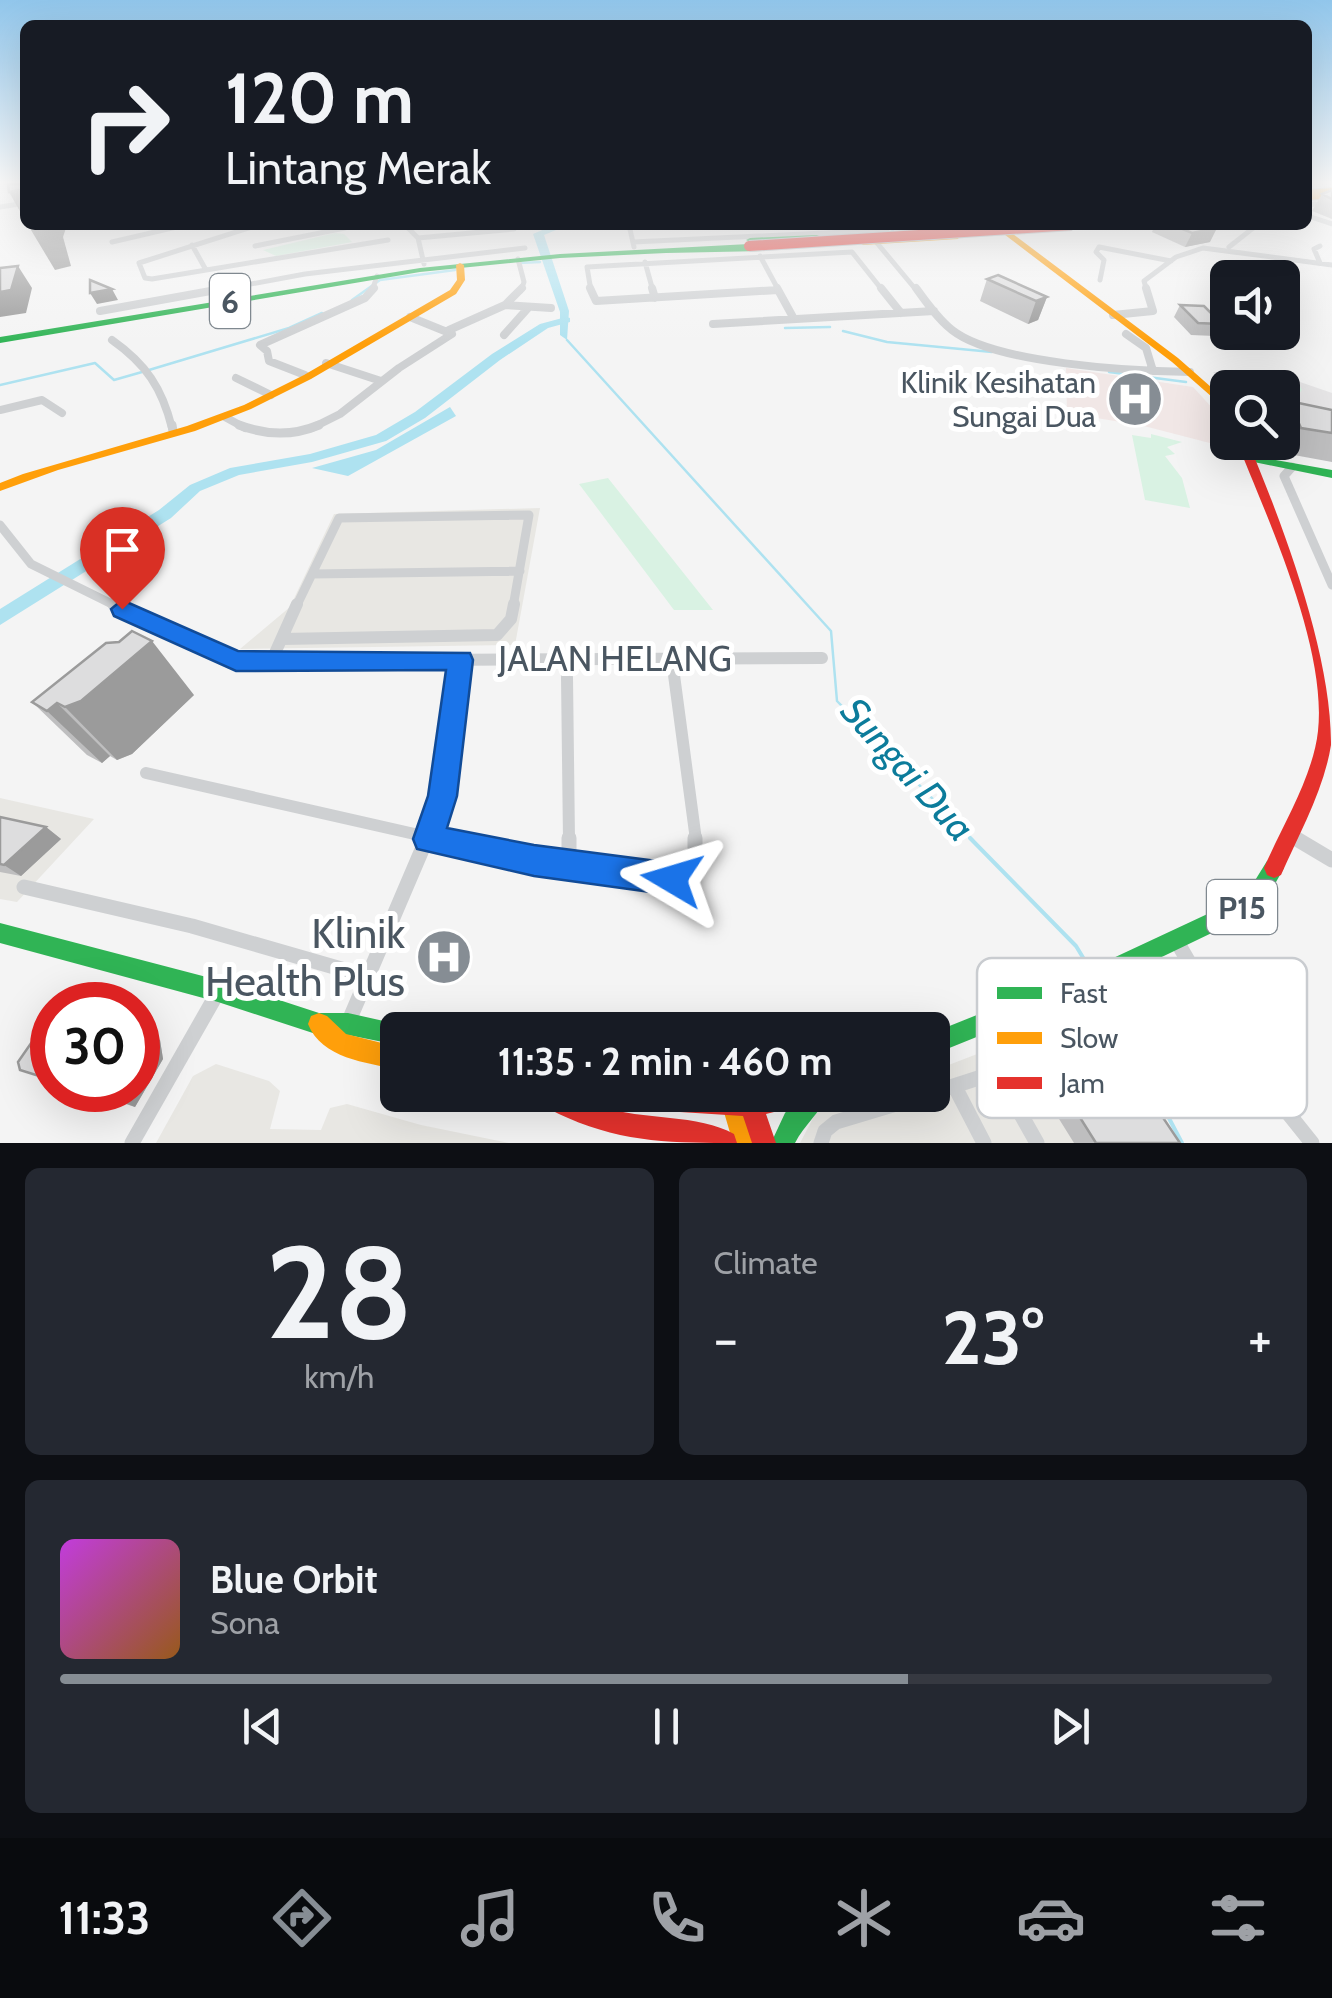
<!DOCTYPE html>
<meta charset="utf-8">
<style>
:root{--surface:#171b24;--page:#242831;--text:#f1f3f6;--muted:#9ea1a6;--line:#363941;--accent:#868d94}
body{margin:0;font-family:Cabin,sans-serif;background:var(--page);color:var(--text);height:100vh;display:flex;flex-direction:column;font-size:38px;white-space:nowrap}
*{box-sizing:border-box;margin:0}
p{font-size:32px;color:var(--muted)}
.icon{flex:none;width:55px;height:55px;fill:none;stroke:currentColor;stroke-width:2;stroke-linecap:round;stroke-linejoin:round}
.map{position:relative;height:1143px;overflow:hidden}
.panel{display:flex;flex-direction:column;gap:25px;padding:25px;background:#0d0f14;flex:1}
.panel>*{flex:none}
.hud{position:absolute;left:20px;top:20px;width:1292px;height:210px;border-radius:15px;box-shadow:0 10px 40px #0002;background:#171b24;color:var(--text);overflow:hidden}
.fabs{position:absolute;left:1210px;top:260px;display:grid;gap:20px}
.fabs a{display:grid;place-items:center;width:90px;height:90px;border-radius:15px;background:var(--surface);box-shadow:0 10px 40px #0002;font-size:50px}
.speed{position:absolute;left:30px;top:982px;display:flex;gap:20px;font-size:50px;font-weight:700;text-align:center}
.speed>*{display:grid;place-content:center;width:130px;height:130px;border-radius:50%;background:var(--surface);box-shadow:0 10px 40px #0002;line-height:1}
.speed .limit{border:15px solid #d22;background:#fff;color:#111}
.pin{position:absolute;display:grid;place-items:center;width:85px;height:85px;color:#fff;margin:-102px -42px;border-radius:50% 50% 50% 0;rotate:-45deg;box-shadow:0 0 10px #0007}
.pin .icon{rotate:45deg}
.me{position:absolute;width:110px;margin:-55px;rotate:277deg;stroke-linejoin:round;filter:drop-shadow(0 0 8px #0008)}
.turn{display:flex;align-items:center;gap:35px;height:210px;padding:0 40px;font-size:45px}
.turn .icon{width:130px;height:130px;stroke-width:2.5}
.turn b{display:block;font-size:70px;line-height:85px}
.big{font-size:75px;font-weight:800;line-height:1.1}
.panel .tile{flex:1;display:flex;flex-direction:column;justify-content:center;gap:15px;min-width:0;padding:0 35px;border-radius:15px;background:var(--page)}
.panel .dial{align-items:center;gap:0}
.dial b{font-size:130px;line-height:1}
.song{display:flex;align-items:center;gap:30px}
.cover{width:120px;height:120px;border-radius:15px;background:linear-gradient(135deg,hsl(290 70% 55%),hsl(30 70% 35%))}
.played{height:10px;border-radius:5px;background:linear-gradient(90deg,var(--accent) 70%,var(--line) 70%)}
.keys{display:flex;justify-content:space-around;direction:ltr}
.heat{display:flex;justify-content:space-between;align-items:center;font-size:55px;direction:ltr}
.panel .tiles{flex:1;display:grid;gap:25px;grid-template-columns:1fr 1fr}
.tile:last-child{grid-column:span 2}
.trip{position:absolute;left:380px;top:1012px;width:570px;height:100px;border-radius:15px;background:var(--surface);box-shadow:0 10px 40px #0002;font-weight:800;line-height:100px;text-align:center}
.tabs{display:flex;height:160px;justify-content:space-around;align-items:center;background:#090b0e;color:var(--muted)}
.tabs .icon{width:70px;height:70px}
.tabs .selected{color:var(--accent)}
.tabs b{font-size:45px;color:var(--text)}
.map>svg:first-child{display:block}
.commercial{fill:#e8e7e3}
.education{fill:#e6e5e6}
.medical{fill:#f1e7e6}
.green{fill:#d9f2e3}
.water{fill:#aee2f0}
.lines{fill:none;stroke-linecap:round;stroke-linejoin:round}
.stream-far1{stroke:#aee2f0;stroke-width:2.5}
.stream{stroke:#aee2f0;stroke-width:4}
.river{fill:#aee2f0;fill-rule:evenodd}
.street-far4{stroke:#ced0d2;stroke-width:5}
.street-far3{stroke:#ced0d2;stroke-width:8}
.street-far2{stroke:#ced0d2;stroke-width:9}
.street-far1{stroke:#ced0d2;stroke-width:12}
.street{stroke:#ced0d2;stroke-width:15}
.fast{fill:#30b455;fill-rule:evenodd}
.slow{fill:#ff9f0a;fill-rule:evenodd}
.jam{fill:#e5322d;fill-rule:evenodd}
.slow-bridge-casing{stroke:#b9bec3;stroke-width:12;stroke-linecap:butt}
.jam-bridge-casing{stroke:#b9bec3;stroke-width:12;stroke-linecap:butt}
.slow-bridge{stroke:#ff9f0a;stroke-width:10}
.jam-bridge{stroke:#e5322d;stroke-width:10}
.wall{fill:#bebebf}
.shaded-wall{fill:#9b9b9b}
.building{fill:#ddddde;stroke:#9b9b9b;stroke-width:2.5}
.route{fill:#1a73e8;stroke:#114b97;stroke-width:2.5}
.labels{text-anchor:middle;dominant-baseline:central;stroke-width:10;stroke-linejoin:round;paint-order:stroke}
.far-poi-label{font-size:30px;fill:#4a5661;stroke:#fff;text-anchor:end}
.shield{fill:#fff;stroke:#808990;stroke-width:2.5}
.shield-label{font-size:32px;font-weight:bold;fill:#4a5661}
.street-label{font-size:35px;fill:#4a5661;stroke:#fff}
.water-label{font-size:38px;font-style:italic;fill:#0c7c9b;stroke:#fff}
.near-poi-label{font-size:42px;fill:#4a5661;stroke:#fff;text-anchor:end}
.key{fill:#fff;stroke:#c9ccd0;stroke-width:2.5}
.key-label{font-size:28px;fill:#4a5661}
</style>
<div class="map">
<svg width="1332" height="1143" viewBox="0 0 1332 1143">
<rect width="100%" height="100%" fill="#f4f4f4"/>
<path class="commercial" d="M540,508L515,645L240,649L290,607L334,514Z
M0,798L94,819L17,902L0,899Z
M1094,1009L1178,1143H800L820,1105L853,1095H932L933,1071Z
M216,1064L269,1081L280,1091L270,1129L321,1130L330,1108L347,1104L421,1125L509,1143H156L193,1076Z"/>
<path class="education" d="M1213,372H1271L1332,393V435L1283,418L1282,388L1228,387Z"/>
<path class="medical" d="M1066,368L1193,387L1215,411L1229,448L1144,426L1067,413Z"/>
<path class="green" d="M335,233L344,234L352,242L276,256L263,250Z
M1228,374H1271L1299,384L1302,390L1288,408L1283,407L1282,388L1241,387Z
M1151,434L1182,442L1167,447L1175,454L1165,456L1182,478L1190,508L1145,500L1132,435L1151,438Z
M608,478L713,610H674L579,484Z"/>
<path class="water" d="M554,225H568L544,235L569,311L567,340L560,335V312L533,234Z
M450,407L456,416L348,476L312,468L376,450Z"/>
<g class="lines">
<path class="stream-far1" d="M887,225L893,231
M519,263L540,262
M352,300L380,280L455,270
M785,328L830,327
M843,331L887,342L992,352
M567,340L831,631L837,701L973,840
M149,370L289,328L322,313
M1109,372L1186,382
M0,385L95,363L114,380L142,372"/>
<path class="stream" d="M970,838L1076,946L1090,969
M1099,985L1182,1143"/>
<path class="river" d="M566,317L570,318V322L548,328L500,360L425,418L386,441L312,462L239,475L200,491L171,518L0,625V609L159,510L190,485L230,468L310,454L376,435L415,412L492,354L540,324Z"/>
<path class="street-far4" d="M1308,205L1315,204
M0,207L25,203
M1308,216L1332,224
M258,225L139,263L145,278L152,279L388,240
M405,225L418,238L424,264
M629,225L634,247
M418,238L514,229
M112,242L185,225
M633,242L887,230L884,225
M877,243L917,291
M192,245L206,270
M255,246L345,228
M1320,246L1314,249L1320,263
M1229,247L1257,225
M760,256L779,291
M518,259L524,282L521,291
M645,262L653,291
M1100,280L1104,260L1096,252L1099,247L1171,261
M213,291L305,274L525,248
M372,291L377,276
M591,291L587,267L852,252L883,291
M767,291L778,290
M1147,291L1144,281L1176,257L1203,248L1332,265"/>
<path class="street-far3" d="M590,288L596,301L778,290
M652,288L655,298
M777,288L794,319
M881,288L901,313
M916,288C926,302 938,319 952,330C995,364 1133,371 1190,372
M505,305L551,308
M100,311L227,288
M1113,315L1153,311L1146,288
M713,324L934,311
M449,330L505,305L522,288
M1126,334L1146,348L1153,371
M504,335L528,308
M112,340C146,364 162,388 172,428
M326,363L381,381
M305,375L269,361L267,351L260,345L365,298L374,288
M236,378L271,395
M0,410L42,400L62,413
M225,417L245,428
M312,428L340,414L399,368L452,334L410,317"/>
<path class="street-far2" d="M172,425L173,431
M239,425C265,435 293,436 319,425
M1292,467L1284,476L1332,585
M0,525L31,564L118,607
M312,574L520,571
M296,607L339,518L529,515L513,607"/>
<path class="street-far1" d="M113,604L236,661L822,658
M282,639L497,635L511,619L514,604
M271,662L297,604
M674,675L696,840
M567,677L569,840
M146,773L441,840
M1289,834L1299,840
M426,840L440,807L461,660"/>
<path class="street" d="M430,838L506,855L685,879L695,865V838
M569,838V865
M1295,838L1332,860
M24,887L192,926L369,977
M1176,940L1216,1009L1256,1055L1280,1103L1312,1143
M348,1023L427,838
M955,1087L984,1143
M932,1093L997,1072L1037,1143
M132,1143L218,992
M821,1143L825,1131L836,1122L926,1095"/>
<path class="fast" d="M817,235L821,237L820,239L750,242L746,240L750,238Z
M749,244L752,247H765L769,249L765,251L666,253L560,258L420,272L0,343V337L420,268L560,254Z
M1248,455L1332,470V478L1244,460V456Z
M1274,858L1281,861L1284,868L1268,896L1245,917L1093,990L932,1055V1033L1079,974L1231,903L1254,882L1267,861Z
M0,923L218,980L319,1013H348L406,1026L408,1030H398V1045L348,1035H319L218,1002L0,943Z
M800,1095H828C820,1113 804,1125 795,1143H771L785,1113Z"/>
<path class="slow" d="M992,225H1001L1178,358L1228,402V411L1172,362Z
M955,235L959,237L958,239L863,245L859,243L863,241Z
M460,263L464,265L465,280L456,294L311,379L251,409L195,431L58,470L0,491V483L23,474L187,426L244,405L304,375L450,290L457,280L456,265Z
M319,1013L327,1016L346,1034L398,1047V1070C366,1062 322,1059 308,1024L311,1016Z
M719,1095H743L757,1143H733Z"/>
<path class="jam" d="M1056,225H1092L1088,227L1057,229L1053,227Z
M1237,442H1248C1283,525 1332,655 1331,745C1324,790 1299,834 1281,875L1274,878L1267,875L1264,868C1282,826 1313,777 1318,731C1327,647 1268,520 1237,442Z
M538,1095H572L586,1102L583,1095H814L810,1103L766,1114L776,1143H752L743,1116L601,1107C643,1120 699,1114 734,1134L737,1143C676,1143 625,1143 568,1118C556,1113 543,1107 538,1095Z"/>
<g class="slow-bridge-casing">
<path id="slow-bridge" d="M1308,195L1332,193"/>
</g>
<g class="jam-bridge-casing">
<path id="jam-bridge" d="M749,246L1072,225"/>
</g>
<use href="#slow-bridge" class="slow-bridge"/>
<use href="#jam-bridge" class="jam-bridge"/>
</g>
<path class="wall" d="M1332,190V219L1312,211L1322,194Z
M1155,225H1209L1210,242L1185,247L1152,232Z
M987,279L1047,297L1038,320L1028,324L980,301Z
M1180,305L1222,324L1215,336L1191,335L1174,317Z
M1289,401L1332,410V462L1283,453L1278,442H1282V411Z
M194,695L132,754L117,760L110,756L102,763L87,755L32,702Z
M0,817L46,827L61,839L21,876L0,872Z
M160,1040L163,1059L135,1107L81,1090H138Z
M1058,1067L1180,1143H1074L1041,1090L1043,1077Z"/>
<path class="shaded-wall" d="M25,189V220L9,192Z
M28,225H67L63,237L71,266L55,270Z
M1217,228L1210,242L1185,247L1192,233Z
M18,266L32,288L26,313L0,317V292Z
M112,289L118,300L97,304L90,293Z
M1047,297L1038,320L1028,324L1036,301Z
M152,641L194,695L132,754L117,760L65,707Z
M57,703L110,756L102,763L47,711Z
M46,827L61,839L21,876L4,865Z
M140,1029L160,1040L163,1059L135,1107L112,1098L118,1090H138V1058Z"/>
<path class="building" d="M8,184H25V189L9,192Z
M1332,190V199L1322,194Z
M1173,225H1209L1217,228L1192,233Z
M18,266L11,290L0,292V268Z
M998,275L1047,297L1036,301L987,279Z
M90,280L112,289L90,293Z
M1180,305L1204,306L1222,324L1198,323Z
M1289,401L1332,410V433L1301,428Z
M132,631L152,641L81,701L65,707L57,703L47,711L32,702L106,643L119,642Z
M0,817L46,827L4,865L0,864Z
M52,1013V1080L20,1070L18,1062Z
M138,1028L140,1029L143,1049L138,1058Z
M1113,1049L1119,1052L1180,1143H1096L1057,1081L1058,1067Z
M86,1090H118L112,1098Z"/>
<linearGradient id="sky" x2="0" y2="1"><stop stop-color="#91c6eb"/><stop offset="0.53" stop-color="#fafafa"/><stop offset="1" stop-color="#fafafa" stop-opacity="0"/></linearGradient>
<rect width="1332" height="344" fill="url(#sky)"/>
<path class="route" d="M122,600L238,651L470,653L473,660L457,796L447,828L534,845L672,863L683,867L688,879L683,890L672,895L534,876L417,849L413,839L428,796L446,670L236,671L114,616L111,609Z"/>
<defs>
<g id="hospital-disc" transform="scale(2.875)"><circle r="9.5" fill="#868d94" stroke="#fff"/><path d="M-5-5h3v3.5h4V-5h3V5h-3V1.5h-4V5h-3Z" fill="#fff"/></g>
</defs>
<g fill-rule="evenodd">
<use href="#hospital-disc" x="1135" y="399"/>
<use href="#hospital-disc" x="444" y="957"/>
</g>
<g class="labels">
<g class="far-poi-label">
<text x="1096" y="382">Klinik Kesihatan<tspan x="1096" dy="34">Sungai Dua</tspan></text>
</g>
<g class="shield">
<rect x="210" y="274" width="40" height="54" rx="8"/>
<rect x="1207" y="880" width="70" height="54" rx="8"/>
</g>
<g class="shield-label">
<text x="230" y="301">6</text>
<text x="1242" y="907">P15</text>
</g>
<g class="street-label">
<text x="615" y="658">JALAN HELANG</text>
</g>
<g class="water-label">
<text transform="translate(908 769) rotate(48)">Sungai Dua</text>
</g>
<g class="near-poi-label">
<text x="405" y="933">Klinik<tspan x="405" dy="48">Health Plus</tspan></text>
</g>
</g>
<rect x="977" y="958" width="330" height="160" rx="15" class="key"/>
<rect x="997" y="987" width="45" height="12" fill="#30b455"/>
<rect x="997" y="1032" width="45" height="12" fill="#ff9f0a"/>
<rect x="997" y="1077" width="45" height="12" fill="#e5322d"/>
<g class="key-label">
<text x="1060" y="1003">Fast</text>
<text x="1060" y="1048">Slow</text>
<text x="1060" y="1093">Jam</text>
</g>
</svg>
<div class="fabs">
<a><svg class="icon" aria-label="sound" viewBox="0 0 24 24"><path d="M4 9h4l5-4v14l-5-4H4zM17 9q2 3 0 6"/></svg></a>
<a><svg class="icon" aria-label="search" viewBox="0 0 24 24"><circle cx="10" cy="10" r="6"/><path d="M15 15l6 6"/></svg></a>
</div>
<div class="speed"><div class="limit">30</div></div>
<div class="pin" style="left:122px;top:609px;background:#d93025"><svg class="icon" aria-label="arrive" viewBox="0 0 24 24"><path d="M6 21V4h12l-3 4 3 4H6"/></svg></div>
<svg class="me" style="left:672px;top:879px" viewBox="-20 -20 40 40"><path d="M0-17L14 15 0 8-14 15z" fill="#1a73e8" stroke="#fff" stroke-width="4"/></svg>
<div class="trip">11:35 · 2 min · 460 m</div>
<div class="hud">
<div class="turn"><svg class="icon" aria-label="right" viewBox="0 0 24 24"><path d="M7 20v-9h11M14 6l5 5-5 5"/></svg><div><b>120 m</b>Lintang Merak</div></div>
</div>
</div>
<section class="panel">
<div class="tiles">
<div class="tile dial"><b>28</b><p>km/h</p></div>
<div class="tile"><p>Climate</p>
<div class="heat"><a>−</a><b class="big">23°</b><a>+</a></div>
</div>
<div class="tile">
<div class="song"><i class="cover"></i><div><b>Blue Orbit</b><p>Sona</p></div></div>
<div class="played"></div>
<div class="keys"><svg class="icon" aria-label="previous" viewBox="0 0 24 24"><path d="M18 5L8 12l10 7zM5 5v14"/></svg><svg class="icon" aria-label="pause" viewBox="0 0 24 24"><path d="M8 5v14M16 5v14"/></svg><svg class="icon" aria-label="next" viewBox="0 0 24 24"><path d="M6 5l10 7-10 7zM19 5v14"/></svg></div>
</div>
</div>
</section>
<nav class="tabs">
<b>11:33</b>
<svg class="icon selected" aria-label="directions" viewBox="0 0 24 24"><path d="M12 3l9 9-9 9-9-9zM9 14v-3h6M13 9l2 2-2 2"/></svg>
<svg class="icon" aria-label="music" viewBox="0 0 24 24"><path d="M9 18V5l10-2v13"/><circle cx="6" cy="18" r="3"/><circle cx="16" cy="16" r="3"/></svg>
<svg class="icon" aria-label="phone" viewBox="0 0 24 24"><path d="M5 4h4l2 5-3 2q2 4 5 5l2-3 5 2v4C11 20 4 13 5 4z"/></svg>
<svg class="icon" aria-label="climate" viewBox="0 0 24 24"><path d="M12 3v18M4 7l16 10M4 17L20 7"/></svg>
<svg class="icon" aria-label="car" viewBox="0 0 24 24"><path d="M5 17H2v-5l4-1 3-4h7l3 4 3 1v5h-3M9 17h6M6 11h13"/><circle cx="7" cy="17" r="2"/><circle cx="17" cy="17" r="2"/></svg>
<svg class="icon" aria-label="filters" viewBox="0 0 24 24"><path d="M4 7h16M4 17h16"/><circle cx="9" cy="7" r="2"/><circle cx="15" cy="17" r="2"/></svg>
</nav>
